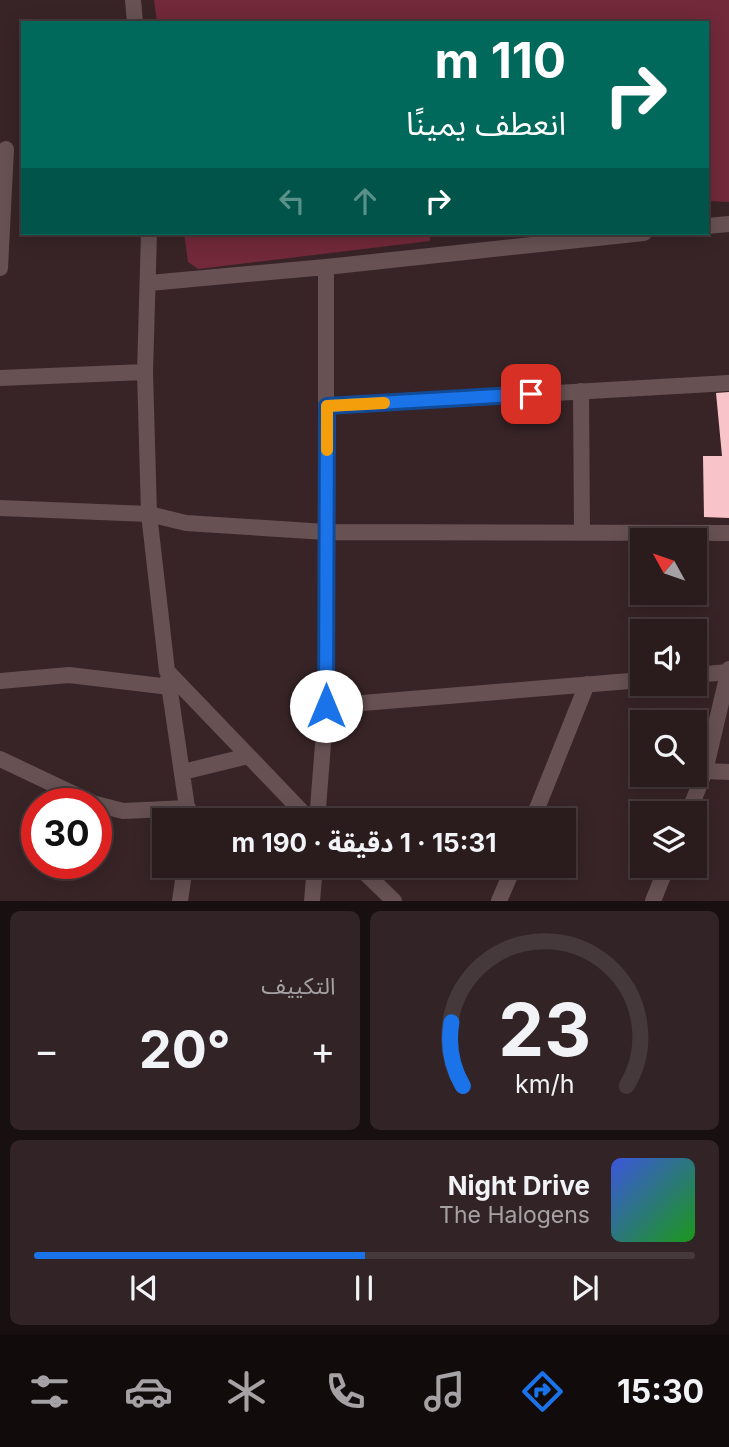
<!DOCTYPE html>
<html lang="ar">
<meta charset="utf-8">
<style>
:root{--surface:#2a1b1d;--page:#322426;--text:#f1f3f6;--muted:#a5a1a4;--line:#46393b;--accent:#1a73e8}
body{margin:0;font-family:Inter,"Noto Sans Arabic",sans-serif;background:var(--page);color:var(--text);direction:rtl;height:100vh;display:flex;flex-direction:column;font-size:26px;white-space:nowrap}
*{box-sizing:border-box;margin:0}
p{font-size:23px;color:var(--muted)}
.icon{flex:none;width:38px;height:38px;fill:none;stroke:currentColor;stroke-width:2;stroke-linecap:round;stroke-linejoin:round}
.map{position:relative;height:901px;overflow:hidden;direction:ltr}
.drawer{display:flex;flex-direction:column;gap:10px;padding:10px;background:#170f10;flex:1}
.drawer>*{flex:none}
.guide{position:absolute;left:21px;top:21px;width:688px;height:214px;border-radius:0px;box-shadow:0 4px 18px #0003,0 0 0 2px var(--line);direction:rtl;background:#00695c;color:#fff;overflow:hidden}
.needle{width:46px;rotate:310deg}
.controls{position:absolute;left:630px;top:528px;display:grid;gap:14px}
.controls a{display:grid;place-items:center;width:77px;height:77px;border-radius:0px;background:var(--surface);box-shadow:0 4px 18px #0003,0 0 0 2px var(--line);font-size:35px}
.speed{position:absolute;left:21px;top:788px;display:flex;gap:14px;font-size:35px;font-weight:700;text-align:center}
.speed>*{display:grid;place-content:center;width:91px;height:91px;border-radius:50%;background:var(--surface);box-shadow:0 4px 18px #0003,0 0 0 2px var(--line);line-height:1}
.speed .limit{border:10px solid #d22;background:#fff;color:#111}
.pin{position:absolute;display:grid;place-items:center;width:60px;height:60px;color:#fff;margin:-30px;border-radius:14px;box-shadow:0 4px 10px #0006}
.me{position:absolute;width:77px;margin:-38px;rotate:0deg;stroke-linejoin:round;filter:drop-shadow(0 0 5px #0008)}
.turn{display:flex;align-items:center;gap:24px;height:147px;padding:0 28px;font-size:32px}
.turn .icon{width:91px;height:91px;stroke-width:2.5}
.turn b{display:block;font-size:49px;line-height:60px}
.lanes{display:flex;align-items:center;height:66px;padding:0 28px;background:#0003;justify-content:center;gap:35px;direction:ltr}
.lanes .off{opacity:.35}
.big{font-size:52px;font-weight:700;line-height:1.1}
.drawer .tile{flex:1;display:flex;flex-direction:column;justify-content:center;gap:10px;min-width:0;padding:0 24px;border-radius:10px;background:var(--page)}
.drawer .dial{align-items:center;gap:0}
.dial svg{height:182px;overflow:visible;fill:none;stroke:var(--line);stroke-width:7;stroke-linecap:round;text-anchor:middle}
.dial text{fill:var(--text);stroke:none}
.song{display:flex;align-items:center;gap:21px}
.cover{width:84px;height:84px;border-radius:10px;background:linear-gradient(135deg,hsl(230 70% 55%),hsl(120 70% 35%))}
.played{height:7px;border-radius:4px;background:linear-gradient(90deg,var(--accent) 50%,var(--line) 50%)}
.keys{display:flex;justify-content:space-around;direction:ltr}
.heat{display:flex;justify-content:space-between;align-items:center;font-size:38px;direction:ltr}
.drawer .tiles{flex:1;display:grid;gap:10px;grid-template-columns:1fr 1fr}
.tile:last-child{grid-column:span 2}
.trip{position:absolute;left:152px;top:808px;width:424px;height:70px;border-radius:0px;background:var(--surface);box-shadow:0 4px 18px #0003,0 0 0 2px var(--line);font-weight:700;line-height:70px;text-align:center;direction:rtl}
.tabs{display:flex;height:112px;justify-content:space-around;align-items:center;background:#110b0c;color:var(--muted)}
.tabs .icon{width:49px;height:49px}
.tabs .active{color:var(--accent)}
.tabs b{font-size:32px;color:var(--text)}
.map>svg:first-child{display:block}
.green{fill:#722939}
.building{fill:#f9c3ca}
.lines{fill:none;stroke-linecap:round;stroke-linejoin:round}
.minor{stroke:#675153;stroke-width:16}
.route-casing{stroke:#114b97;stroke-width:18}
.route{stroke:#1a73e8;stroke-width:12}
.slow{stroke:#f59e0b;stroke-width:12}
</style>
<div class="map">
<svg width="729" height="901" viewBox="0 0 729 901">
<rect width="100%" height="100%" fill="#382427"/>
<path class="green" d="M154,0H729V202L707,201V23H157Z
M184,233H430V241L198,269L188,262Z"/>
<path class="building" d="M729,392V518L704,517L703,456H722L716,393Z"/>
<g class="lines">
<path class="minor" d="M133,0L135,23
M707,226L729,224
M149,233L145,372L149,514L167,671L311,821
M326,267V706
M0,268L6,149
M149,283L326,267L644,233
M0,378L145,372
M581,391L582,532
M327,406L729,383
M0,508L149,514L186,523L326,532L729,533
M695,675L728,672
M168,678L189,821
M0,681L69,675L170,687
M0,759L93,803
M705,771L729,772
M183,772L248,756
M96,804L123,811L188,808
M688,814L705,771L729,669
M317,821L326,706L642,680
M532,821L587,684
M358,866L394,901
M180,901L185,866
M312,901L315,866
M499,901L514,866
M653,901L667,866"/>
</g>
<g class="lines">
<g class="route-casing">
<path id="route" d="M326,706L327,406L531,394"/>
</g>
<use href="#route" class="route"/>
<path class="slow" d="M327,450V406L384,403"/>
</g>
</svg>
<div class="controls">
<a><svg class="needle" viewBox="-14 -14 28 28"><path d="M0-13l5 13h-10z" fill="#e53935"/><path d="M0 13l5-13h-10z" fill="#a5a1a4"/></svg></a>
<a><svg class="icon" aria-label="sound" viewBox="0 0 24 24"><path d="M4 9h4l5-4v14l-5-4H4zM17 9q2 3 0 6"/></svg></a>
<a><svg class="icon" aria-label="search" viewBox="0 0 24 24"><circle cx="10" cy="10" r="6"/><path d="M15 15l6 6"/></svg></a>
<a><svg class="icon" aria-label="layers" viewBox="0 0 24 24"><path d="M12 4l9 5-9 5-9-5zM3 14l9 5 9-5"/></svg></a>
</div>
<div class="speed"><div class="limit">30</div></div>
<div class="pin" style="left:531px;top:394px;background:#d93025"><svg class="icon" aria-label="arrive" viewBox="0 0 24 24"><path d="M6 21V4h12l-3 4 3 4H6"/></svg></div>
<svg class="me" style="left:326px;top:706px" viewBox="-20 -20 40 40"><circle r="19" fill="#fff"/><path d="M0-13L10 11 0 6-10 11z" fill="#1a73e8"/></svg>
<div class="trip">15:31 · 1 دقيقة · 190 m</div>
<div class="guide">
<div class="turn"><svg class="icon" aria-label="right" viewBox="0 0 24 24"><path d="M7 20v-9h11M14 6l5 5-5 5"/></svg><div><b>110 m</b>انعطف يمينًا</div></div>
<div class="lanes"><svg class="icon off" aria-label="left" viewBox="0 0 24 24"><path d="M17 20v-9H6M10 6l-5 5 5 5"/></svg><svg class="icon off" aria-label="ahead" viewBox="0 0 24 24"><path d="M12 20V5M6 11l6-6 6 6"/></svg><svg class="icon" aria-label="right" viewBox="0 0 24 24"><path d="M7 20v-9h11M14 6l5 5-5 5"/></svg></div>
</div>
</div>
<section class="drawer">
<div class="tiles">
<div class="tile dial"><svg viewBox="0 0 100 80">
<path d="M14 69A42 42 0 1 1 86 69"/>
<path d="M14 69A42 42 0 0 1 9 41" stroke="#1a73e8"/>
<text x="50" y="56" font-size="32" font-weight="700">23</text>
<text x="50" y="72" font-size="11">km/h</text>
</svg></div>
<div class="tile"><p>التكييف</p>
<div class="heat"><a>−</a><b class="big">20°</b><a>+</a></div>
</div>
<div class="tile">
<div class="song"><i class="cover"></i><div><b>Night Drive</b><p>The Halogens</p></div></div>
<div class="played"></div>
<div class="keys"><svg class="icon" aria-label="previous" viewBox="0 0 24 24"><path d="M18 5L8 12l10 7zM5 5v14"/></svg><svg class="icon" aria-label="pause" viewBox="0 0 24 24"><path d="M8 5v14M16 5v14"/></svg><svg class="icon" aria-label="next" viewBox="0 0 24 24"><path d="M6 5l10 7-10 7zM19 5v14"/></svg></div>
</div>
</div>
</section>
<nav class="tabs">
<b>15:30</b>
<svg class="icon active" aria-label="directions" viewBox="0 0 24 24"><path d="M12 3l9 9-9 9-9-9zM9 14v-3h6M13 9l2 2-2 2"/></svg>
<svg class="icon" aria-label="music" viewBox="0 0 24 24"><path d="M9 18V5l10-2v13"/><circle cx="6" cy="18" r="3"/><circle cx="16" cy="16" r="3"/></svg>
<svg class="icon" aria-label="phone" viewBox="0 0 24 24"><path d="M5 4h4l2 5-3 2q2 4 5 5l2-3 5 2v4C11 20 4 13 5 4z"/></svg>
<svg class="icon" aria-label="climate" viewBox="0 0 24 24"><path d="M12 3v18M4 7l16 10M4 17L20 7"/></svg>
<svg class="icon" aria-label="car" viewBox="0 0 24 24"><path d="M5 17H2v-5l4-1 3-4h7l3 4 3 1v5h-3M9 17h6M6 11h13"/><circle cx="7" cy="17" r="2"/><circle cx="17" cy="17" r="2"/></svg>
<svg class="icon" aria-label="filters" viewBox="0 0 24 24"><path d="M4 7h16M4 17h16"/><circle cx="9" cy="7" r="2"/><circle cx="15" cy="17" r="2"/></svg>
</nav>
